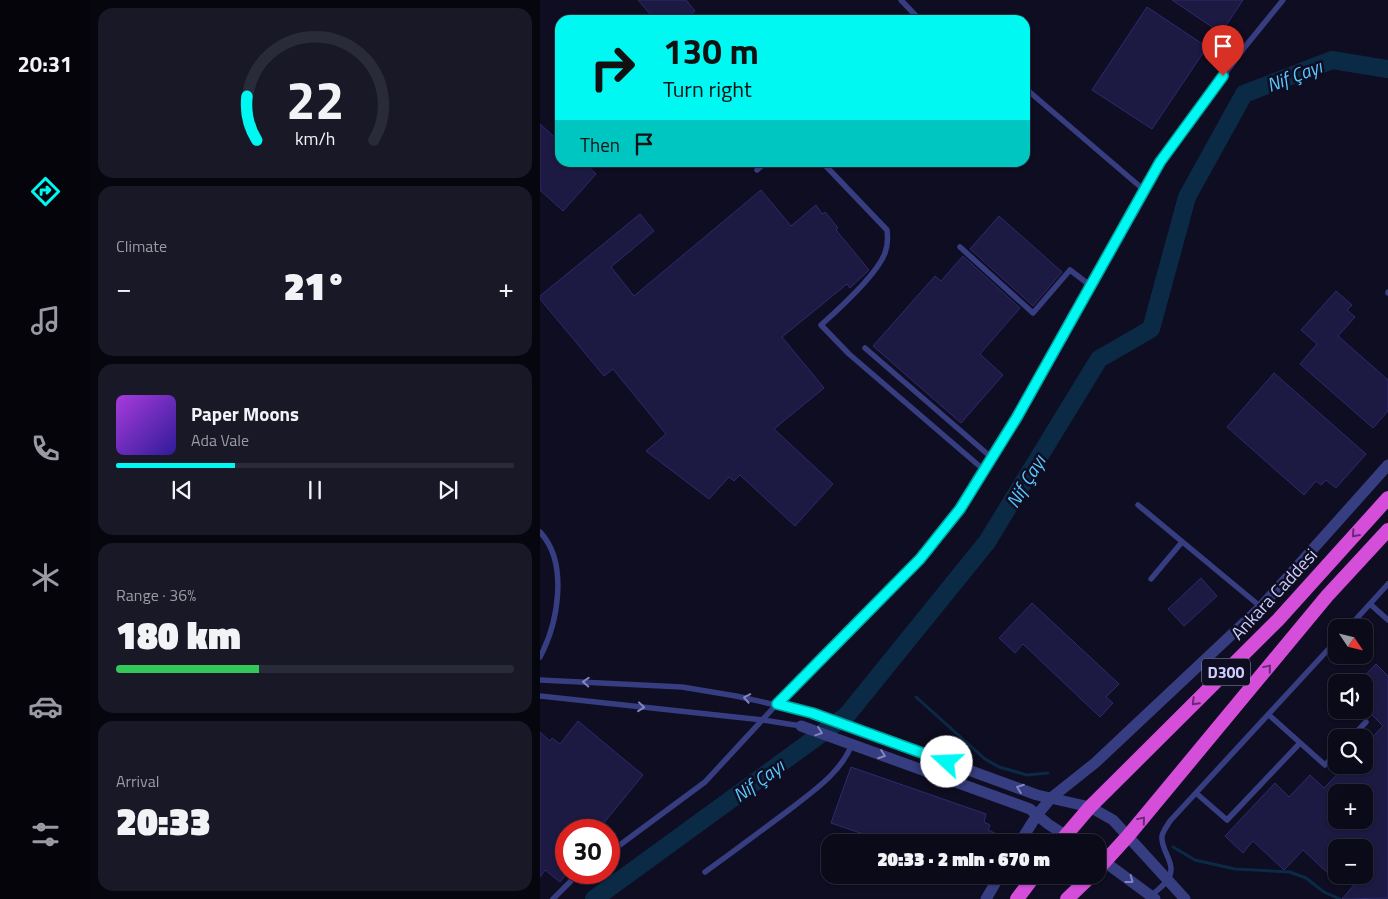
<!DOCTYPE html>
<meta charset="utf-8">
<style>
:root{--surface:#0a0a19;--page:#181826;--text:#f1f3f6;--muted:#999aa2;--line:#2a2b38;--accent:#00f8f2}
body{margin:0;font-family:"Titillium Web",sans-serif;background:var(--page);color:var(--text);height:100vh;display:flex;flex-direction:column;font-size:19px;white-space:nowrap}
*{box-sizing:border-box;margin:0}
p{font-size:16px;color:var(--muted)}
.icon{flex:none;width:28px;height:28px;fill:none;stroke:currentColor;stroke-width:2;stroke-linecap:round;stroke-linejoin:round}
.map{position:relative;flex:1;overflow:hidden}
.panel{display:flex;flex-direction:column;gap:8px;padding:8px;background:#06060e;width:450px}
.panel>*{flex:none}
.hud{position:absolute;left:15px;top:15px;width:475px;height:152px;border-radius:15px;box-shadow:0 1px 4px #0004,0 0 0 1px var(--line);background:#00f8f2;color:#111;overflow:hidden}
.needle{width:32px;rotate:125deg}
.controls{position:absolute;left:788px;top:619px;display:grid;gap:10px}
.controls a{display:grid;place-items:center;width:45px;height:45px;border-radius:10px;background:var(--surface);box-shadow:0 1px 4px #0004,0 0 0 1px var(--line);font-size:25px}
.speed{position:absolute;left:15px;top:819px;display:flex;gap:10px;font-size:25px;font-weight:700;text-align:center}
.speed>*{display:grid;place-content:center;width:65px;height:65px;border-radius:50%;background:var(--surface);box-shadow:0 1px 4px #0004,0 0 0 1px var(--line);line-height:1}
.speed .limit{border:8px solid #d22;background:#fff;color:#111}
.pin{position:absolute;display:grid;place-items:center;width:42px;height:42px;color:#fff;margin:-51px -21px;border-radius:50% 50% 50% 0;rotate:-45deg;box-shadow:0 0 5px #0007}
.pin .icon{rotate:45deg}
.me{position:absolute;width:55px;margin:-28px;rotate:290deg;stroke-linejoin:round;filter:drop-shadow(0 0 4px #0008)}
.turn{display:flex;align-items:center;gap:18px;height:105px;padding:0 25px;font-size:22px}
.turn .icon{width:65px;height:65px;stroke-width:2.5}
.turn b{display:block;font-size:35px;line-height:42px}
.then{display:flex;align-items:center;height:48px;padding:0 25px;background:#0003;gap:10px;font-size:19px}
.big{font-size:38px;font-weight:800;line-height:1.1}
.panel .card{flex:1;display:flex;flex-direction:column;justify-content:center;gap:8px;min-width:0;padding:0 18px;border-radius:15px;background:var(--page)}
.panel .dial{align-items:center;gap:0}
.dial svg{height:130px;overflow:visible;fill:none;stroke:var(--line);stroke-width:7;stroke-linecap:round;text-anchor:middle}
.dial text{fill:var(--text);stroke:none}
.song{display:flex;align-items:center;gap:15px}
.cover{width:60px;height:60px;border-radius:8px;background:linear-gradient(135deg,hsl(280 70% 55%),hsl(250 70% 35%))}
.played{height:5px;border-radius:2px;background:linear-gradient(90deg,var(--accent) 30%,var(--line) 30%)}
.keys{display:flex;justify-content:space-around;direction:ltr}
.heat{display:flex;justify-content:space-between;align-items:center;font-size:28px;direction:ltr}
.charge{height:8px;border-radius:4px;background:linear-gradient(90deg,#34c759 36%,var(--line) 0)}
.trip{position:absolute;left:281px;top:834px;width:285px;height:50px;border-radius:15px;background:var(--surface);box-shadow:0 1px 4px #0004,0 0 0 1px var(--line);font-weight:800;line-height:50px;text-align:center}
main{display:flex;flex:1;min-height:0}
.dock{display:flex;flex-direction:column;width:90px;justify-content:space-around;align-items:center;background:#04040a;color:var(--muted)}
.dock .icon{width:35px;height:35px}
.dock .current{color:var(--accent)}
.dock b{font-size:22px;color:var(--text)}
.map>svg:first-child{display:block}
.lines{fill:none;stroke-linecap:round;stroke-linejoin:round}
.stream{stroke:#0b2a46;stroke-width:3}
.river{stroke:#0b2a46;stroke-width:18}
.building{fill:#1c1942;stroke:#2f2a6f;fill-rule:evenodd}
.service{stroke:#373d81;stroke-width:5.5}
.minor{stroke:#373d81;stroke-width:11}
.trunk{stroke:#d44eda;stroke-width:14}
.oneway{stroke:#672a74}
.oneway2{stroke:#8285c0}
.route-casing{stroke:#00a19d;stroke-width:12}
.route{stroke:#00f8f2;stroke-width:9}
.labels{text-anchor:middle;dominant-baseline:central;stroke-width:5;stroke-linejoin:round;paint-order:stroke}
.shield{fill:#0e0d21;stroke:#9493bc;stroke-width:1}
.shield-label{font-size:16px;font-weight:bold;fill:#cdcdff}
.street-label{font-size:18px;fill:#cdcdff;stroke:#0e0d21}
.water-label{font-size:19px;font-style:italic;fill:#5bc7ff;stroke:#0e0d21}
</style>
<main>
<nav class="dock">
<b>20:31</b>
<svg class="icon current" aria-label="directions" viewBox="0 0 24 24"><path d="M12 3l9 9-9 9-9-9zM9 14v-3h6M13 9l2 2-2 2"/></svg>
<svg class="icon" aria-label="music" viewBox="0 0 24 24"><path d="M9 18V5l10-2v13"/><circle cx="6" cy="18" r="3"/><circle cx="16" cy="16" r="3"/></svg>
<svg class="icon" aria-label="phone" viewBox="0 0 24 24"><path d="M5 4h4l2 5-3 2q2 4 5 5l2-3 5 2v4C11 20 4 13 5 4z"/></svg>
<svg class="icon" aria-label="climate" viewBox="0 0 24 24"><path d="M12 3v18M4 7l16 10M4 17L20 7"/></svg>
<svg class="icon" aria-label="car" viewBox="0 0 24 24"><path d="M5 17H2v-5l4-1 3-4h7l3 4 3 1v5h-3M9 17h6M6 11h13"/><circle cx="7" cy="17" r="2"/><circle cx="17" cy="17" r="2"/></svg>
<svg class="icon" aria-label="filters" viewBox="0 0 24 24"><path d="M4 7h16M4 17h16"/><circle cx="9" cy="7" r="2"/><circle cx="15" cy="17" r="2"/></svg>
</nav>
<section class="panel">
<div class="card dial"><svg viewBox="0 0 100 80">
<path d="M14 69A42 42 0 1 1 86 69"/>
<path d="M14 69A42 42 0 0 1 8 42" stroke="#00f8f2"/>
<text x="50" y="56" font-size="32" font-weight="700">22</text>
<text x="50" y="72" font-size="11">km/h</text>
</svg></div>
<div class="card"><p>Climate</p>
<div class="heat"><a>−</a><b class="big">21°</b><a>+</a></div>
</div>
<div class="card">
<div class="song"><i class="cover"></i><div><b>Paper Moons</b><p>Ada Vale</p></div></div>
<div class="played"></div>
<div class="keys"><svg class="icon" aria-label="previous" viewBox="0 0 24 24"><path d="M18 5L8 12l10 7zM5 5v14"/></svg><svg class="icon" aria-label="pause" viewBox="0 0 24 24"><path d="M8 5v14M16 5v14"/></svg><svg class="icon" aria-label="next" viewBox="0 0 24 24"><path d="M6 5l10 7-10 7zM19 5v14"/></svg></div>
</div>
<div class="card"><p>Range · 36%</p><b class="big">180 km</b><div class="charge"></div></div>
<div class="card"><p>Arrival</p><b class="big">20:33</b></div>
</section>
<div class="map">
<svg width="848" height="899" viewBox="0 0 848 899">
<rect width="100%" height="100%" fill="#0e0d21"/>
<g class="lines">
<path class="stream" d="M376,697L445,759L459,767L487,775L508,773
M633,847L655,860L695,869L750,872L766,878L784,892L800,899"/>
<path class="river" d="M54,899L307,715L447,542L559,359L611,329L647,197L704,94L792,60L848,69"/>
</g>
<path class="building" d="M98,0H146L155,11L144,20H105L111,15Z
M632,0H703L681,33Z
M607,7L667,47L612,129L552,90Z
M0,124L20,142V162H43L56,174L23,211L0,190Z
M221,190L251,226L276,205L282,214L285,212L298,228L296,230L329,270L310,288L307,284L242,337L284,388L234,429L293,484L255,526L200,475L194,481L189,477L169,499L106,451L126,434L73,369L64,376L0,299V296L100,214L114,231L71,267L94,296Z
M459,216L522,272L493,306L430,249Z
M423,256L480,308L440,354L463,375L421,423L333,346L395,276L401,281Z
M796,291L812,305L807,310L815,317L798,336L848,380V411L833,428L760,364L777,344L761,330Z
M734,373L826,454L796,488L786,480L781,485L776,481L764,495L687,427Z
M661,578L677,596L644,626L628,609Z
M492,603L579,684L566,697L573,703L560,717L483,644L475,653L459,638Z
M836,664L848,676V898L802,899L814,885L803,875H824V848H796V868L790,875L763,850L744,870L713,841L703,853L685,836L735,783L749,797L770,775L784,788L806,765H824V746L843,726L824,707V682H819ZM796,792H824V820H796Z
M38,721L103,775L58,830H26V874L20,882L5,870L0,877V732L10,741L12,738L20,744Z
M311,767L446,814L444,822L450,825L448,830L457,834L454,842H347L291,823Z"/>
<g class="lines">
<path class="service" d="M361,0L380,20
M485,88L604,190
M282,162L347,230C348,238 348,245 345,253C337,275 299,309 281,325L309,354L444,470
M217,170L226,162
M420,247L493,313L530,270L551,286
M848,292V293
M325,348L452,458
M598,505L721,607
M0,532C29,563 18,623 0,657
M611,579L642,542
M830,604L848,620
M808,628L848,584
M0,680L142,687L196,696L272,713
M0,696L223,720L261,726
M729,715L785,765L796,753
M811,738L826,722
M656,793L687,820L760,743
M69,853L165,782L237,704L380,559L420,509L477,417L620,162L704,48L743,0
M165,872C193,852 221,831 249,810C272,792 301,773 312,744
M611,896C616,891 622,887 626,882C640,865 620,852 622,836C623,831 627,826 630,821L796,641
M13,899L40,872"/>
<path class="minor" d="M272,713L497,795L550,807L573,820L645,899
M261,726L490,809L508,824L525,835L532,842
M480,842L497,815L511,798L555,763L721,607L848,465
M558,859L565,862L615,899
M446,899L460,875"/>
<path class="trunk" d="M520,842L550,807L738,620L848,498
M558,869L588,836L787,596L848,530
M477,899L495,875
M527,899L552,875"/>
</g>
<defs><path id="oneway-chevron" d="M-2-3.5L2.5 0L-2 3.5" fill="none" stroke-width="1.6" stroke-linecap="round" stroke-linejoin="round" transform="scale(1.25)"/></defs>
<g class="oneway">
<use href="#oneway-chevron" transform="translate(815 534) rotate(132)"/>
<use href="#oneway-chevron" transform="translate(728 668) rotate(-50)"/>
<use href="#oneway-chevron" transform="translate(655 702) rotate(135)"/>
<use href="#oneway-chevron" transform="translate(602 820) rotate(-50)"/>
</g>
<g class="oneway2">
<use href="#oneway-chevron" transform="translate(46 682) rotate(-177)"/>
<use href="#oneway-chevron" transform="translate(207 698) rotate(-169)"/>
<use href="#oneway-chevron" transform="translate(101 707) rotate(6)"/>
<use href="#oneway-chevron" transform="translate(279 732) rotate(19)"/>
<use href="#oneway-chevron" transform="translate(342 755) rotate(20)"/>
<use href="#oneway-chevron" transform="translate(480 788) rotate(-160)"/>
<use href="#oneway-chevron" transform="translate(590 880) rotate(37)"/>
</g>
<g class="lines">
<g class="route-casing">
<path id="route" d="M407,762L272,713L237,704L380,559L420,509L477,417L620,162L683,76"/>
</g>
<use href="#route" class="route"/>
</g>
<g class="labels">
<rect class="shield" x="662" y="658.5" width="48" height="27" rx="4"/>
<g class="shield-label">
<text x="686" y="672">D300</text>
</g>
<g class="street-label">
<text transform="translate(734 594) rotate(-47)">Ankara Caddesi</text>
</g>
<g class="water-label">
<text transform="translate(754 75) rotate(-21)">Nif Çayı</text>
<text transform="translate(485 481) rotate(-59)">Nif Çayı</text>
<text transform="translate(218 780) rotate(-36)">Nif Çayı</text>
</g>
</g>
</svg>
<div class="controls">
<a><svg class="needle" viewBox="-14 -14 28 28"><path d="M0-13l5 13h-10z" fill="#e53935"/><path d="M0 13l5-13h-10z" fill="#999aa2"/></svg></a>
<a><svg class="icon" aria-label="sound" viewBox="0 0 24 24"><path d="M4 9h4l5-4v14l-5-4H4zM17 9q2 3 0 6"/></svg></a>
<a><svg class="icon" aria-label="search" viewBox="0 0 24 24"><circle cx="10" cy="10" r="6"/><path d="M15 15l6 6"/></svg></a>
<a>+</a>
<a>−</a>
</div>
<div class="speed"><div class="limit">30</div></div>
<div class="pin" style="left:683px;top:76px;background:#d93025"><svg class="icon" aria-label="arrive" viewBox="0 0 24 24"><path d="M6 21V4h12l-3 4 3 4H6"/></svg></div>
<svg class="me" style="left:407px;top:762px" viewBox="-20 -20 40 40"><circle r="19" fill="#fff"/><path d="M0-13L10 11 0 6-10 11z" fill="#00f8f2"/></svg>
<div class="trip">20:33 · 2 min · 670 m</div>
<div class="hud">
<div class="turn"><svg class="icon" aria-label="right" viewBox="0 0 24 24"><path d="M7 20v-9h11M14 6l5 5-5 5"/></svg><div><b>130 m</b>Turn right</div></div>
<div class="then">Then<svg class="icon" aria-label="arrive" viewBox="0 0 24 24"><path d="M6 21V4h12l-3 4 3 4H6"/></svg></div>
</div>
</div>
</main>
